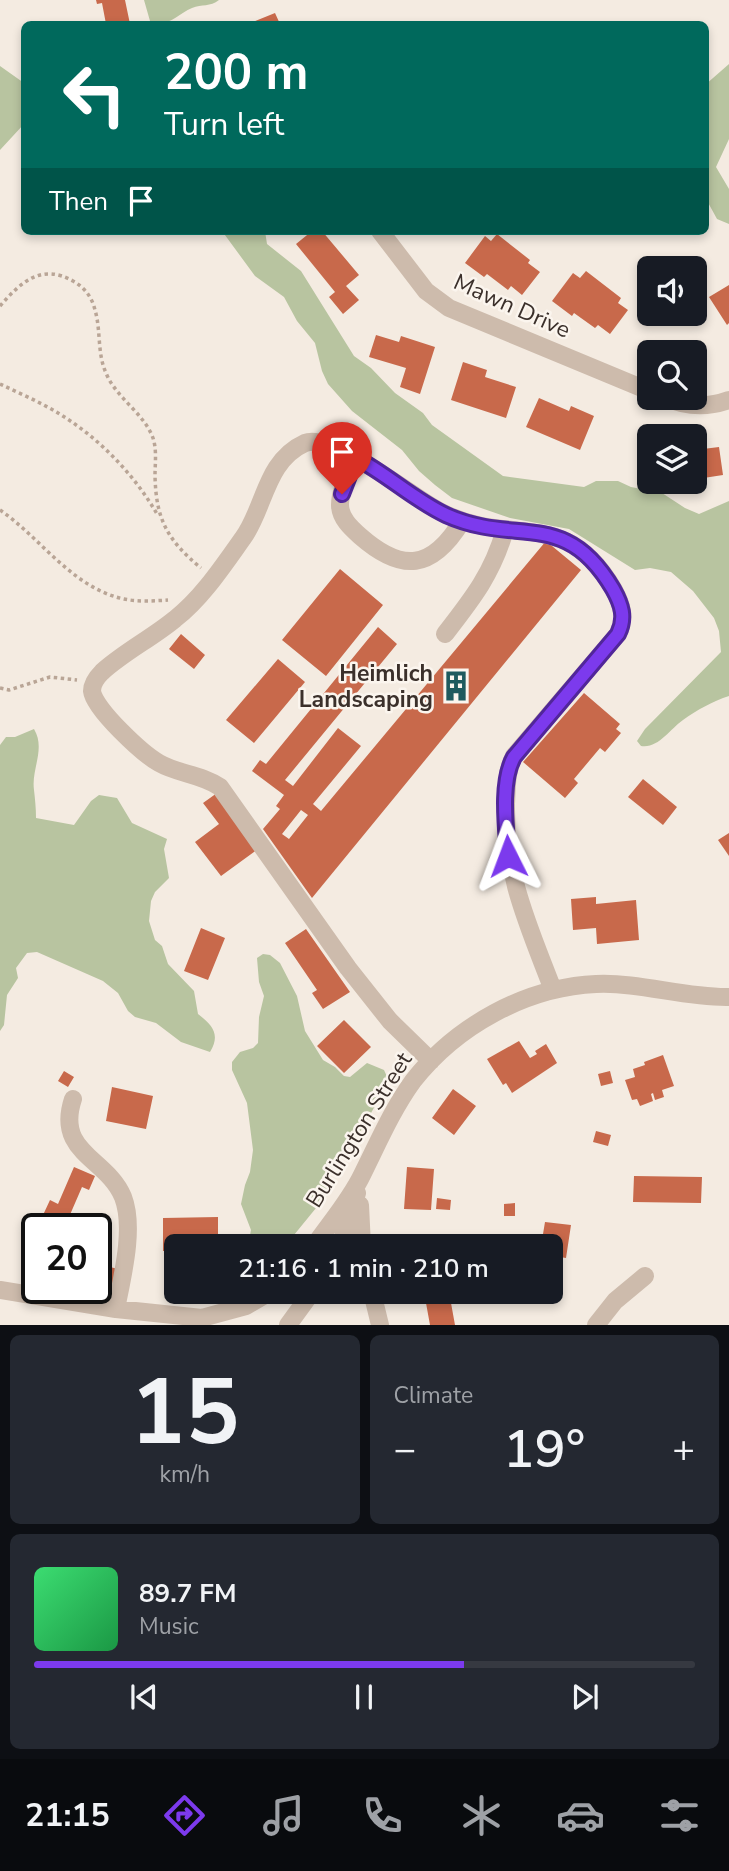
<!DOCTYPE html>
<meta charset="utf-8">
<style>
:root{--surface:#171b24;--page:#242831;--text:#f1f3f6;--muted:#9ea1a6;--line:#363941;--accent:#7c3aed}
body{margin:0;font-family:"Nunito Sans",sans-serif;background:var(--page);color:var(--text);height:100vh;display:flex;flex-direction:column;font-size:26px;white-space:nowrap}
*{box-sizing:border-box;margin:0}
p{font-size:23px;color:var(--muted)}
.icon{flex:none;width:38px;height:38px;fill:none;stroke:currentColor;stroke-width:2;stroke-linecap:round;stroke-linejoin:round}
.map{position:relative;height:1325px;overflow:hidden}
.details{display:flex;flex-direction:column;gap:10px;padding:10px;background:#0d0f14;flex:1}
.details>*{flex:none}
.top-card{position:absolute;left:21px;top:21px;width:688px;height:214px;border-radius:10px;box-shadow:0 4px 10px #0003;background:#00695c;color:#fff;overflow:hidden}
.tools{position:absolute;left:637px;top:256px;display:grid;gap:14px}
.tools a{display:grid;place-items:center;width:70px;height:70px;border-radius:10px;background:var(--surface);box-shadow:0 4px 10px #0003;font-size:35px}
.speed{position:absolute;left:21px;top:1213px;display:flex;gap:14px;font-size:35px;font-weight:700;text-align:center}
.speed>*{display:grid;place-content:center;width:91px;height:91px;border-radius:50%;background:var(--surface);box-shadow:0 4px 10px #0003;line-height:1}
.speed .limit{border:4px solid #111;border-radius:10px;background:#fff;color:#111}
.pin{position:absolute;display:grid;place-items:center;width:60px;height:60px;color:#fff;margin:-72px -30px;border-radius:50% 50% 50% 0;rotate:-45deg;box-shadow:0 0 7px #0007}
.pin .icon{rotate:45deg}
.me{position:absolute;width:77px;margin:-38px;rotate:357deg;stroke-linejoin:round;filter:drop-shadow(0 0 5px #0008)}
.turn{display:flex;align-items:center;gap:24px;height:147px;padding:0 28px;font-size:32px}
.turn .icon{width:91px;height:91px;stroke-width:2.5}
.turn b{display:block;font-size:49px;line-height:60px}
.then{display:flex;align-items:center;height:66px;padding:0 28px;background:#0003;gap:14px;font-size:26px}
.big{font-size:52px;font-weight:600;line-height:1.1}
.details .widget{flex:1;display:flex;flex-direction:column;justify-content:center;gap:10px;min-width:0;padding:0 24px;border-radius:10px;background:var(--page)}
.details .dial{align-items:center;gap:0}
.dial b{font-size:91px;line-height:1}
.song{display:flex;align-items:center;gap:21px}
.cover{width:84px;height:84px;border-radius:10px;background:linear-gradient(135deg,hsl(140 70% 55%),hsl(140 70% 35%))}
.played{height:7px;border-radius:4px;background:linear-gradient(90deg,var(--accent) 65%,var(--line) 65%)}
.keys{display:flex;justify-content:space-around;direction:ltr}
.heat{display:flex;justify-content:space-between;align-items:center;font-size:38px;direction:ltr}
.details .tiles{flex:1;display:grid;gap:10px;grid-template-columns:1fr 1fr}
.widget:last-child{grid-column:span 2}
.trip{position:absolute;left:164px;top:1234px;width:399px;height:70px;border-radius:10px;background:var(--surface);box-shadow:0 4px 10px #0003;font-weight:600;line-height:70px;text-align:center}
.menu{display:flex;height:112px;justify-content:space-around;align-items:center;background:#090b0e;color:var(--muted)}
.menu .icon{width:49px;height:49px}
.menu .on{color:var(--accent)}
.menu b{font-size:32px;color:var(--text)}
.map>svg:first-child{display:block}
.green{fill:#b8c4a0}
.building{fill:#c8694b;fill-rule:evenodd}
.lines{fill:none;stroke-linecap:round;stroke-linejoin:round}
.path{stroke:#b9a596;stroke-width:3.5;stroke-dasharray:3.5 3.5;stroke-linecap:butt}
.minor{stroke:#cdbbac;stroke-width:18}
.route-casing{stroke:#51269a;stroke-width:18}
.route{stroke:#7c3aed;stroke-width:12}
.labels{text-anchor:middle;dominant-baseline:central;stroke-width:5;stroke-linejoin:round;paint-order:stroke}
.street-label{font-size:23px;fill:#3b302b;stroke:#fbf5ee}
.poi-label{font-size:23px;font-weight:bold;fill:#3b302b;stroke:#fbf5ee;text-anchor:end}
</style>
<div class="map">
<svg width="729" height="1325" viewBox="0 0 729 1325">
<rect width="100%" height="100%" fill="#f4ebe1"/>
<path class="green" d="M144,0H219C210,7 202,4 192,8C177,14 168,29 150,21Z
M729,64V139L716,167L729,189V224L717,219L705,197V85Z
M0,66L24,83V124L0,150Z
M222,231H265L267,244L301,271L354,356L371,368L395,393L423,413L432,425L503,476L584,487L596,481H618L631,487L662,493L685,508L699,514L729,501V696C713,701 697,710 683,720C670,729 658,749 641,746L637,741L645,729L721,652L719,631L714,618L693,591L671,572L650,568L635,570L569,529L510,518L452,498L435,485L419,471L402,450L352,411L328,384L322,371L315,343L297,321L284,297L255,276Z
M34,729C46,749 31,769 34,790C35,799 36,808 36,818L74,825L91,801L99,795L117,798L132,823L167,839L164,849L169,878L155,892L151,901L149,921L155,940L162,946L168,964L194,991L198,1014C212,1025 221,1034 210,1052L181,1042L156,1023L135,1017L128,1011L118,993L103,981L37,952L27,953L16,968L18,978L7,995L4,1025L0,1031V745L6,737H15Z
M263,954L270,955L280,963L297,996L305,1031L323,1060L335,1067L344,1076L350,1077L367,1063L384,1070L389,1081L362,1129L331,1170L325,1197L285,1246H248L251,1230L241,1204L245,1185L250,1172L253,1150L247,1103L232,1070V1062L240,1052L253,1048L258,1043L259,1017L264,996L259,982L257,958Z"/>
<path class="building" d="M96,0H125L130,24H106L102,3L97,4Z
M275,13L280,24H248Z
M312,231H322L359,275L346,286L359,300L343,314L329,297L335,292L296,244Z
M497,234L530,260L528,263L540,272L522,295L511,286L508,290L487,274L484,277L465,263L485,236L491,241Z
M586,271L621,298L618,303L628,310L610,334L598,325L595,328L574,313L572,316L552,301L573,273L580,278Z
M729,285V323L727,325L709,297Z
M376,335L399,342L401,336L435,347L420,394L400,387L406,368L369,357Z
M463,362L487,370L485,377L516,387L506,418L451,400Z
M539,398L569,411L571,406L594,416L580,450L526,427Z
M646,438H649V473L640,471Z
M719,447L723,475L697,479L698,489L686,491L685,481H695V450Z
M546,541L581,570L312,898L263,829L280,809L276,806L284,795L252,771L260,760L266,764L378,627L397,644L285,780L293,786L338,728L361,746L313,804L321,811ZM301,810L308,815L289,839L282,834Z
M340,569L383,605L326,676L282,640Z
M181,634L205,655L194,669L169,649Z
M278,659L305,682L254,743L226,720Z
M584,693L620,724L616,729L621,733L605,752L600,748L574,779L578,783L565,798L523,762Z
M643,779L677,807L663,825L628,797Z
M217,793L258,849L221,876L195,842L219,824L203,803Z
M729,833V856L718,840Z
M596,897V904L636,900L639,940L597,944L596,928L573,930L571,899Z
M201,928L225,938L208,980L184,971Z
M306,929L350,992L323,1009L312,993L317,990L285,943Z
M344,1020L371,1047L344,1073L317,1046Z
M519,1041L530,1058L537,1054L535,1051L546,1044L557,1063L512,1093L506,1083L503,1085L487,1059Z
M663,1055L674,1086L662,1090L664,1097L655,1100L653,1093L651,1094L653,1101L640,1106L637,1099L632,1100L625,1080L635,1077L633,1069L645,1065L644,1062Z
M64,1071L74,1077L68,1087L58,1081Z
M610,1071L613,1083L601,1086L598,1074Z
M112,1087L153,1096L146,1129L106,1121Z
M453,1089L476,1106L454,1135L432,1118Z
M596,1131L611,1135L608,1146L593,1142Z
M74,1167L95,1176L89,1190L82,1187L69,1217L72,1218L68,1228H37L50,1200L58,1204Z
M407,1167L434,1169L431,1210L404,1209Z
M634,1176L702,1177L701,1203L633,1202Z
M437,1198L451,1200L450,1210L436,1209Z
M515,1203V1216H504V1204Z
M218,1217V1246H177V1251H163V1218Z
M545,1222L571,1225L566,1258L560,1257L557,1280L551,1279V1246H541Z
M102,1265L122,1270L117,1291L97,1285Z
M424,1292H449L455,1325H430Z"/>
<g class="lines">
<path class="path" d="M0,306C21,282 41,263 73,281C84,287 92,297 95,310C101,330 97,353 106,373C116,398 144,413 153,438C157,450 155,464 155,476C156,519 167,540 201,568
M0,384C19,393 40,402 58,413C98,437 134,474 157,514
M0,510C41,538 72,588 124,599C138,602 153,601 168,600
M0,688L9,690L50,677L77,680"/>
<path class="minor" d="M380,231L426,291L449,308L649,391
M664,397C686,407 707,408 729,400
M356,458C350,472 340,489 340,505C340,518 351,528 360,536C402,573 432,570 462,521
M445,634C473,598 492,574 505,530
M431,1061L390,1021L348,968L220,787C201,774 178,774 159,763C143,754 94,709 92,691C92,683 97,677 102,672C124,652 152,638 175,619C202,598 223,566 243,538C265,508 265,461 305,443C333,432 412,497 439,511C511,549 564,504 614,590C622,605 626,618 618,634L514,756C506,772 507,786 506,804C505,877 528,924 553,990
M73,1099C55,1153 107,1158 123,1197C135,1228 122,1278 116,1309
M360,1205L362,1246
M314,1246C330,1223 350,1200 362,1175C378,1143 392,1110 413,1081C456,1026 526,987 596,984C641,982 684,998 729,997
M340,1246L357,1193
M0,1290L116,1309L202,1318L246,1306L270,1292
M372,1292L380,1325
M288,1325L312,1292
M596,1325L615,1301L645,1276"/>
</g>
<g class="lines">
<g class="route-casing">
<path id="route" d="M342,494L356,458C388,475 414,500 446,515C517,547 565,507 613,589C622,605 626,618 618,634L514,757C500,782 506,827 508,856"/>
</g>
<use href="#route" class="route"/>
</g>
<defs>
<g id="building-bare" transform="scale(2.415)"><path d="M-4-6H4V6H1V3H-1V6H-4ZM-2.5-4.3h1.7v1.8h-1.7ZM.8-4.3h1.7v1.8H.8ZM-2.5-1h1.7V.8h-1.7ZM.8-1h1.7V.8H.8Z" fill="#1f5a5e" stroke="#fbf5ee" stroke-width="2.5" paint-order="stroke"/></g>
</defs>
<g fill-rule="evenodd">
<use href="#building-bare" x="456" y="686"/>
</g>
<g class="labels">
<g class="street-label">
<text transform="translate(512 306) rotate(24)">Mawn Drive</text>
<text transform="translate(359 1130) rotate(-58)">Burlington Street</text>
</g>
<g class="poi-label">
<text x="433" y="673">Heimlich<tspan x="433" dy="26">Landscaping</tspan></text>
</g>
</g>
</svg>
<div class="tools">
<a><svg class="icon" aria-label="sound" viewBox="0 0 24 24"><path d="M4 9h4l5-4v14l-5-4H4zM17 9q2 3 0 6"/></svg></a>
<a><svg class="icon" aria-label="search" viewBox="0 0 24 24"><circle cx="10" cy="10" r="6"/><path d="M15 15l6 6"/></svg></a>
<a><svg class="icon" aria-label="layers" viewBox="0 0 24 24"><path d="M12 4l9 5-9 5-9-5zM3 14l9 5 9-5"/></svg></a>
</div>
<div class="speed"><div class="limit">20</div></div>
<div class="pin" style="left:342px;top:494px;background:#d93025"><svg class="icon" aria-label="arrive" viewBox="0 0 24 24"><path d="M6 21V4h12l-3 4 3 4H6"/></svg></div>
<svg class="me" style="left:508px;top:856px" viewBox="-20 -20 40 40"><path d="M0-17L14 15 0 8-14 15z" fill="#7c3aed" stroke="#fff" stroke-width="4"/></svg>
<div class="trip">21:16 · 1 min · 210 m</div>
<div class="top-card">
<div class="turn"><svg class="icon" aria-label="left" viewBox="0 0 24 24"><path d="M17 20v-9H6M10 6l-5 5 5 5"/></svg><div><b>200 m</b>Turn left</div></div>
<div class="then">Then<svg class="icon" aria-label="arrive" viewBox="0 0 24 24"><path d="M6 21V4h12l-3 4 3 4H6"/></svg></div>
</div>
</div>
<section class="details">
<div class="tiles">
<div class="widget dial"><b>15</b><p>km/h</p></div>
<div class="widget"><p>Climate</p>
<div class="heat"><a>−</a><b class="big">19°</b><a>+</a></div>
</div>
<div class="widget">
<div class="song"><i class="cover"></i><div><b>89.7 FM</b><p>Music</p></div></div>
<div class="played"></div>
<div class="keys"><svg class="icon" aria-label="previous" viewBox="0 0 24 24"><path d="M18 5L8 12l10 7zM5 5v14"/></svg><svg class="icon" aria-label="pause" viewBox="0 0 24 24"><path d="M8 5v14M16 5v14"/></svg><svg class="icon" aria-label="next" viewBox="0 0 24 24"><path d="M6 5l10 7-10 7zM19 5v14"/></svg></div>
</div>
</div>
</section>
<nav class="menu">
<b>21:15</b>
<svg class="icon on" aria-label="directions" viewBox="0 0 24 24"><path d="M12 3l9 9-9 9-9-9zM9 14v-3h6M13 9l2 2-2 2"/></svg>
<svg class="icon" aria-label="music" viewBox="0 0 24 24"><path d="M9 18V5l10-2v13"/><circle cx="6" cy="18" r="3"/><circle cx="16" cy="16" r="3"/></svg>
<svg class="icon" aria-label="phone" viewBox="0 0 24 24"><path d="M5 4h4l2 5-3 2q2 4 5 5l2-3 5 2v4C11 20 4 13 5 4z"/></svg>
<svg class="icon" aria-label="climate" viewBox="0 0 24 24"><path d="M12 3v18M4 7l16 10M4 17L20 7"/></svg>
<svg class="icon" aria-label="car" viewBox="0 0 24 24"><path d="M5 17H2v-5l4-1 3-4h7l3 4 3 1v5h-3M9 17h6M6 11h13"/><circle cx="7" cy="17" r="2"/><circle cx="17" cy="17" r="2"/></svg>
<svg class="icon" aria-label="filters" viewBox="0 0 24 24"><path d="M4 7h16M4 17h16"/><circle cx="9" cy="7" r="2"/><circle cx="15" cy="17" r="2"/></svg>
</nav>
